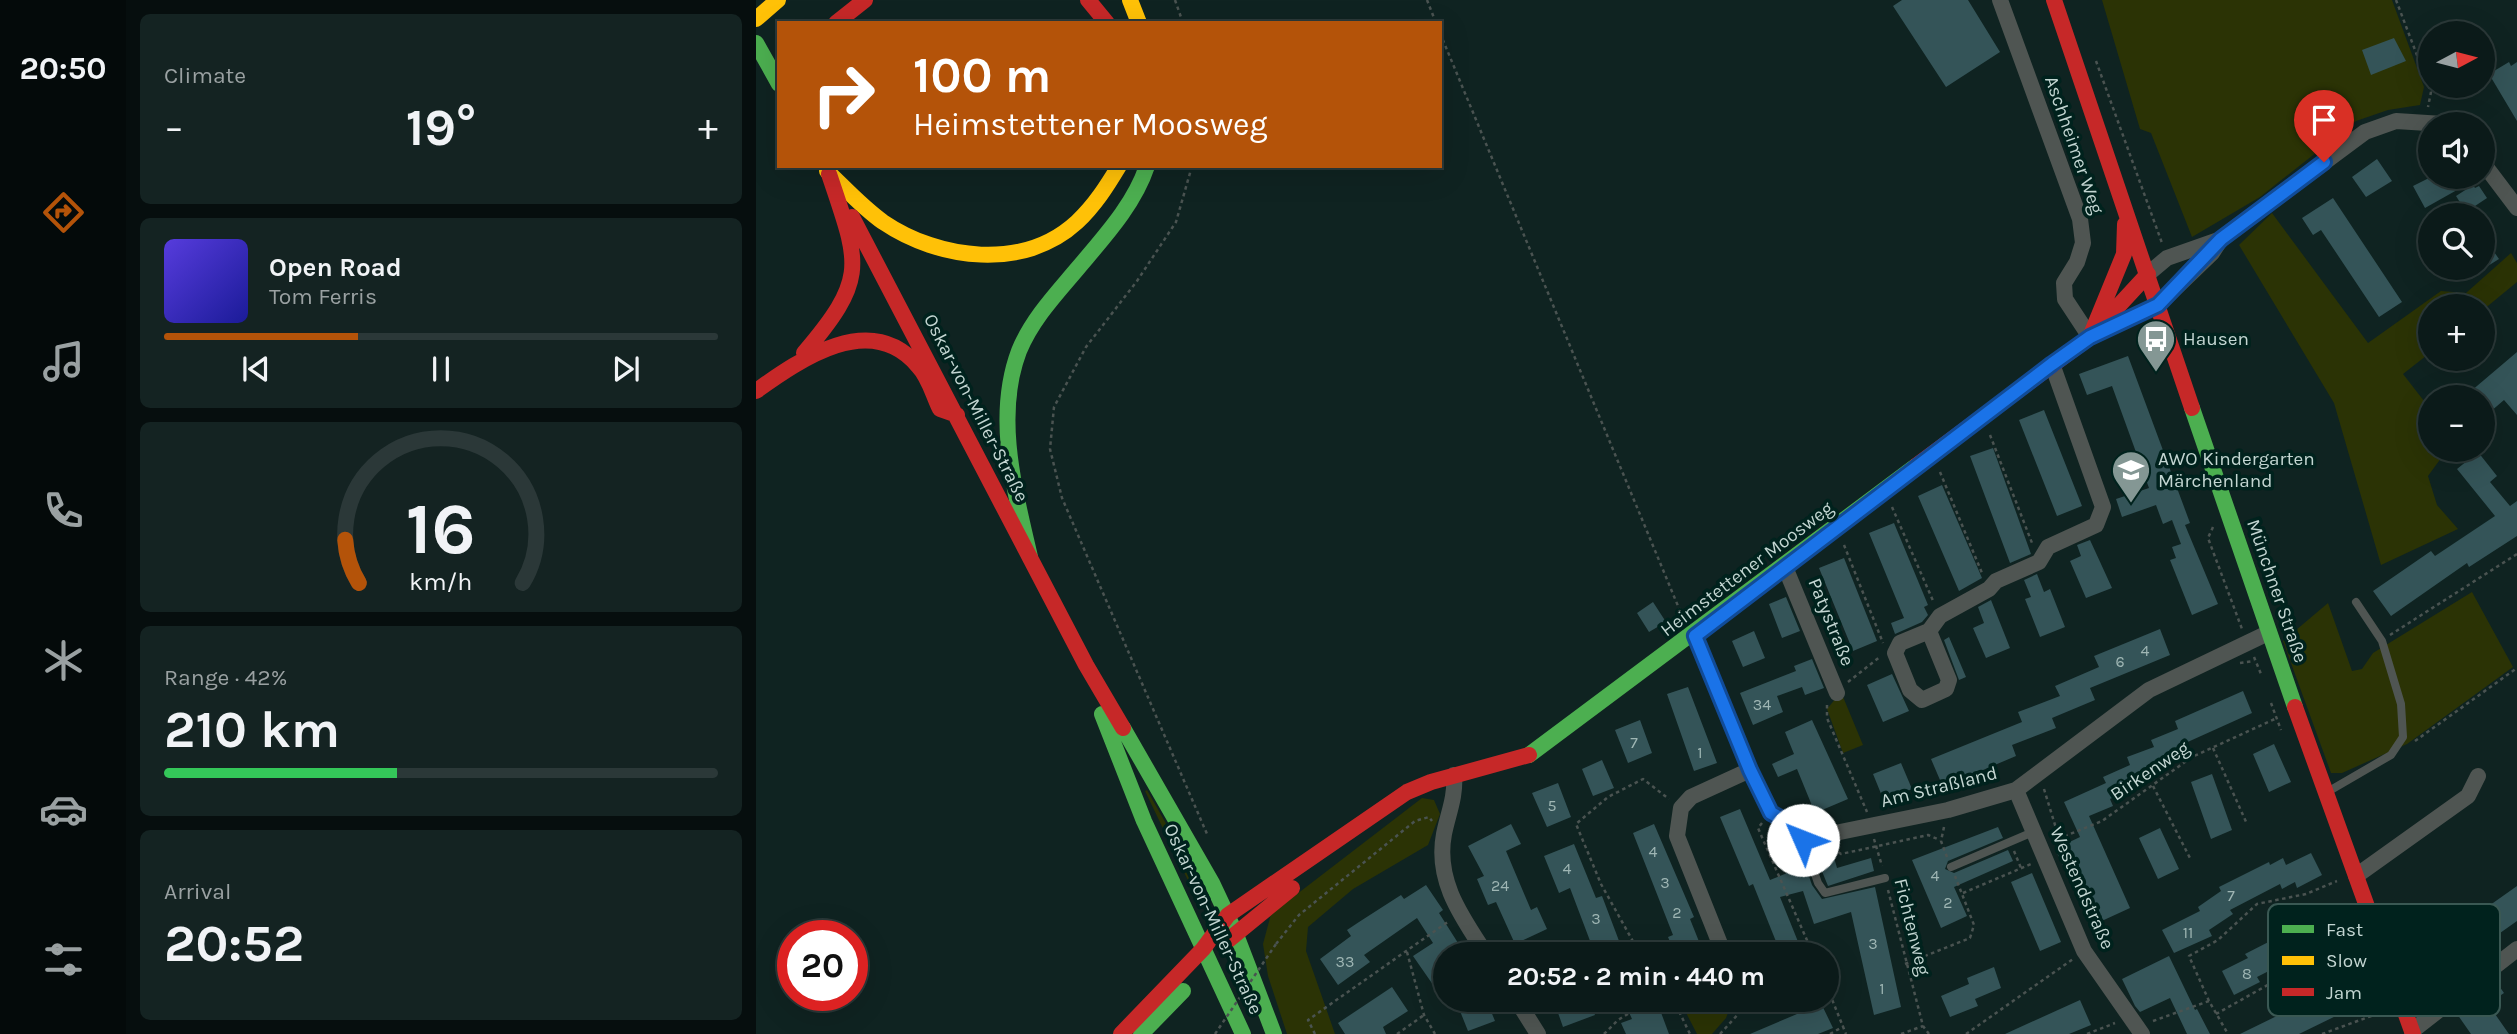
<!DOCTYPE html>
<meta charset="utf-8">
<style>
:root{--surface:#0b1a19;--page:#142322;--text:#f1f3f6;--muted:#9aa1a2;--line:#2b3838;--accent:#b45309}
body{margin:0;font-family:Karla,sans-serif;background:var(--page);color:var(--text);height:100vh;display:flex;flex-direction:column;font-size:26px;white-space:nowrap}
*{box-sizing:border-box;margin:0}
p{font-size:23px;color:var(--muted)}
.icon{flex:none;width:38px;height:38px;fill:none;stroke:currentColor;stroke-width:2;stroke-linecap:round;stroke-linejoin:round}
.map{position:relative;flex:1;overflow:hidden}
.details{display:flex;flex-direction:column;gap:14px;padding:14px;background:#060e0e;width:630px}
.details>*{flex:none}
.hud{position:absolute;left:21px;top:21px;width:665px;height:147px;border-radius:0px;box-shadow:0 7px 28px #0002,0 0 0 2px var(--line);background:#b45309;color:#fff;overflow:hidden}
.needle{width:46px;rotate:83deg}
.buttons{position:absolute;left:1662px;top:21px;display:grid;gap:14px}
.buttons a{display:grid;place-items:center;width:77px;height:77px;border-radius:50%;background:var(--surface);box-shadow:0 7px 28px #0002,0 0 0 2px var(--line);font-size:35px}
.speed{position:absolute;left:21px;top:920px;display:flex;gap:14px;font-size:35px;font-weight:700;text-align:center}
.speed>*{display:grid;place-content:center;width:91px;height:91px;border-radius:50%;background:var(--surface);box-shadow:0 7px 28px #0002,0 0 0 2px var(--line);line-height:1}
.speed .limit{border:10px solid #d22;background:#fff;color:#111}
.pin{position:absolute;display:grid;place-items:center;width:60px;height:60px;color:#fff;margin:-72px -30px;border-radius:50% 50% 50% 0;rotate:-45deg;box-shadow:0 0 7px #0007}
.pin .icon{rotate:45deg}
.me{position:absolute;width:77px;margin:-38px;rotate:314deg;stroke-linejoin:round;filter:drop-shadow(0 0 5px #0008)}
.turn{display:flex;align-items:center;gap:24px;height:147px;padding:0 21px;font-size:32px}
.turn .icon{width:91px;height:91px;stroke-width:2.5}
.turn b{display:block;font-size:49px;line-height:60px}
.big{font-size:52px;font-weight:700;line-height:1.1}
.details .tile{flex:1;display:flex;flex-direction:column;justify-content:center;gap:10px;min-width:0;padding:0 24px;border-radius:10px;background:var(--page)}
.details .dial{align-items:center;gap:0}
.dial svg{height:182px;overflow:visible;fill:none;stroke:var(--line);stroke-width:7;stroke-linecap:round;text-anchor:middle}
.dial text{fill:var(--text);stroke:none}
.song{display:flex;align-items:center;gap:21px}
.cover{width:84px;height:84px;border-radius:10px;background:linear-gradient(135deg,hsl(250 70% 55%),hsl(240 70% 35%))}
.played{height:7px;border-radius:4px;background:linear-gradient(90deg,var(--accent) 35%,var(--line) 35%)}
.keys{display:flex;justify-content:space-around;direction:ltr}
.heat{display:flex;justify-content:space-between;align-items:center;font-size:38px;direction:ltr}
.charge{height:10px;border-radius:5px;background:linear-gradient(90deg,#34c759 42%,var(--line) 0)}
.trip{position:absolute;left:677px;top:942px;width:406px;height:70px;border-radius:35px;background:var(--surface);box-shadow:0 7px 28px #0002,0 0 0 2px var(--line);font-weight:700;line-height:70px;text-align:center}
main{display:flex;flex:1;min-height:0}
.tab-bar{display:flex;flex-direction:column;width:126px;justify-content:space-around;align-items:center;background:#040a0a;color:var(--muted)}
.tab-bar .icon{width:49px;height:49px}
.tab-bar .on{color:var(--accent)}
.tab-bar b{font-size:32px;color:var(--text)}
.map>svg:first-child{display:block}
.green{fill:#2b3305}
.building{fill:#345458}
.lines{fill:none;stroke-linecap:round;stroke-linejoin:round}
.path{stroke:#4a5351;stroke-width:2.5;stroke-dasharray:3.5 3.5;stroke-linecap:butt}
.lane{stroke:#4f5552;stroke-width:8}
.street{stroke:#4f5552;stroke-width:16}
.fast{stroke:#4caf50;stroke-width:16}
.slow{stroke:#ffc107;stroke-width:16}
.jam{stroke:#c62828;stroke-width:16}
.path-bridge{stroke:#4a5351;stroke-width:2.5;stroke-dasharray:3.5 3.5;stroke-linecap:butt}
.fast-bridge{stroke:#4caf50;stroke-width:16}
.route-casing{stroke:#114b97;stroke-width:18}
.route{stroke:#1a73e8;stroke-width:12}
.labels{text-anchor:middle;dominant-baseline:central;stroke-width:7;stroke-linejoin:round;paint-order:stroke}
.number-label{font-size:16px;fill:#9fb6b4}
.street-label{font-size:19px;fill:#c3d6d2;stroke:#00221d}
.poi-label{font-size:19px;fill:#c3d6d2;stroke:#00221d;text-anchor:start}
.key{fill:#00221d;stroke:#3a5853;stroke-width:2}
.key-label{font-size:19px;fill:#c3d6d2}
</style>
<main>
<nav class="tab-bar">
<b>20:50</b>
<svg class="icon on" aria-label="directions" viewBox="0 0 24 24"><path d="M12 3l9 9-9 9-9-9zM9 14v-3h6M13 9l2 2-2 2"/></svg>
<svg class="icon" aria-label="music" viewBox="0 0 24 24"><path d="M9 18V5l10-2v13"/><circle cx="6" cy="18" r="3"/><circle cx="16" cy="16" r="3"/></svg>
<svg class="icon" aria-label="phone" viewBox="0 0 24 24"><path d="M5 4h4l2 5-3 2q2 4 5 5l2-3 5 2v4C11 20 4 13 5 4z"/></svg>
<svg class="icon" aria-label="climate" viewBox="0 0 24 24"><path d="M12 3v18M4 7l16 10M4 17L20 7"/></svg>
<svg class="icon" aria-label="car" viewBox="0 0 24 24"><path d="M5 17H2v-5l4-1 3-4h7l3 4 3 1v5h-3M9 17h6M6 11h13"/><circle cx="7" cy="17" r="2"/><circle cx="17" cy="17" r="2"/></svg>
<svg class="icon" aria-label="filters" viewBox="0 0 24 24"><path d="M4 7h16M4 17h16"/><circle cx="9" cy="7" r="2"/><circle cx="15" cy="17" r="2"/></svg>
</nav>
<section class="details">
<div class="tile"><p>Climate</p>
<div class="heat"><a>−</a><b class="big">19°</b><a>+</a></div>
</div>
<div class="tile">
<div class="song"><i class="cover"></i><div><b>Open Road</b><p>Tom Ferris</p></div></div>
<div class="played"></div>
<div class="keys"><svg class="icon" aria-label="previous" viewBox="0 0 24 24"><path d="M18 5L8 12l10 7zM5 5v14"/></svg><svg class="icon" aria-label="pause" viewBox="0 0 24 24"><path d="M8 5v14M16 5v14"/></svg><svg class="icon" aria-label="next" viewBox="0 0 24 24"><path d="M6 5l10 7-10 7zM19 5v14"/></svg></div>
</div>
<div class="tile dial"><svg viewBox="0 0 100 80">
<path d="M14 69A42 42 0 1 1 86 69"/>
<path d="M14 69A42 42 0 0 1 8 50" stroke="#b45309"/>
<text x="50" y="56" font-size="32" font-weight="700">16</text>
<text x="50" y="72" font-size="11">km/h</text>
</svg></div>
<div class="tile"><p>Range · 42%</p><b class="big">210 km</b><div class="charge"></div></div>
<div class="tile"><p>Arrival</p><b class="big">20:52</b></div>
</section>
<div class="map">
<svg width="1761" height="1034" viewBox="0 0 1761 1034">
<rect width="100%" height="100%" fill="#0f2321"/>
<path class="green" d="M1346,0H1636L1668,87L1664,105L1632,110L1600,121L1504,197L1436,237L1395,133L1384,129Z
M1516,213L1612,343L1685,291L1710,293L1755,253L1761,263V282L1727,310V306H1675V352L1647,374L1675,410V450H1691L1672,476L1681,505L1702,529L1625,565L1578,403L1483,245Z
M1716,592L1757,667L1651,744L1586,773H1575L1527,641L1572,603L1596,671L1606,669L1617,653Z
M1085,692L1107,745L1087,753L1071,709Z
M391,790L452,898L447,901L439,895L389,791Z
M666,798L678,800L684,814L672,845L597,889L552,927L550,951L579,1034H531L512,976L507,944L515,914Z
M923,999H973L976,1002L970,1018L956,1034H941Z"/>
<path class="building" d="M1146,0H1212L1244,52L1190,87L1137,6Z
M1638,38L1650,61L1615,75L1606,50Z
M1753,62L1755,66L1761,62V121L1733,74Z
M1621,159L1636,181L1610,197L1596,177Z
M1675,177H1693L1701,190L1669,208L1657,186Z
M1717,185L1719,188L1723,186L1731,198L1710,212L1700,196Z
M1577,198L1646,302L1623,317L1565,230L1557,235L1546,218Z
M1727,236L1743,259L1727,269Z
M1761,352V415L1748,400L1727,418V397H1708Z
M1372,356L1434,523L1429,525L1462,604L1436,615L1414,560L1420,558L1416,547L1425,544L1416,520L1407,524L1400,505L1366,517L1360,499L1393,488L1356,386L1331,395L1323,374Z
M1288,410L1326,506L1301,516L1263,420Z
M1237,448L1275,554L1254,563L1214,456Z
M1722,452L1741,476L1734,482L1754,506L1761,501V536L1713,567L1711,563L1635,616L1617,591L1675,551L1679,556L1739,516L1701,469Z
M1186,485L1226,578L1203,591L1162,496Z
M1138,523L1172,605L1168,607L1172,615L1166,622L1139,634L1135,623L1148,618L1113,533Z
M1334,540L1356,588L1330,598L1314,561L1325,556L1321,545Z
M1088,558L1121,641L1097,651L1063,568Z
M1281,574L1288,592L1294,589L1309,627L1284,637L1269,599L1275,597L1268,580Z
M1030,597L1044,631L1026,638L1013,604Z
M1235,600L1254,648L1230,658L1217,628L1228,623L1222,607Z
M897,602L910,622L893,632L881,613Z
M1404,629L1414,655L1334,688L1339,700L1296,718L1300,728L1256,745L1260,756L1187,787L1175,759L1266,722L1262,712L1304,696L1299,686L1343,667L1338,656Z
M998,631L1009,658L987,667L976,641Z
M1193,637L1210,677L1203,680L1188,640Z
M1056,659L1068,688L1049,695L1046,687L1021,696L1027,712L997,725L984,693L1040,671L1038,666Z
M1136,674L1153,711L1127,722L1111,685Z
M932,687L961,763L938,771L911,694Z
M1487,691L1496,713L1425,745L1428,751L1401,763L1403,770L1378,779L1382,786L1354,799L1357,806L1333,816L1374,908L1337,925L1299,849L1324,837L1308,802L1350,783L1347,777L1374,765L1371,757L1398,747L1395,740L1422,729L1419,721Z
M884,720L896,753L872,763L859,730Z
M1056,720L1092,799L1059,813L1041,769L1022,777L1016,764L1038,754L1029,732Z
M1518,744L1535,782L1513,792L1497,754Z
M846,760L858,788L837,796L826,769Z
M1145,763L1156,789L1128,801L1117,774Z
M1456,774L1476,830L1455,839L1435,782Z
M802,783L815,817L791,827L776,793Z
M984,809L1014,880L1036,871L1031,850L1043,847L1056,885L1066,899L1119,887L1145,1007L1118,1015L1095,912L1058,924L1047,891L1024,897L1047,954H1025L997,884L993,886L964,817Z
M755,824L765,844L750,851L775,910L781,907L791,929L759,944L740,902L732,905L721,879L728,876L712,846Z
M898,824L938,917L934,919L948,954H919L912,937L917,935L877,833Z
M1242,827L1247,838L1192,861L1189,869L1198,873L1252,850L1257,861L1198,887L1211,916L1185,928L1156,860Z
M1404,828L1423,869L1402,879L1383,838Z
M818,844L840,898L846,896L868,954H839L814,888L803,893L788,856Z
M1555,853L1566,875L1541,888L1539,882L1526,889L1524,884L1474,910L1477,914L1453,930L1456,936L1418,953L1406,930L1444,911L1442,907L1465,891L1463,887L1513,862L1514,865L1527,858L1530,865Z
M1077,854L1081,868L1115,858L1118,871L1072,886L1061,859Z
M1276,873L1305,942L1284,951L1255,882Z
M670,885L687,910L683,913L709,954H690V987L682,992L657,956L677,943L661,918L608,955L614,962L582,985L564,959L595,936L591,930L603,922L645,895L648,899Z
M1761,886V921L1737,938L1720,915Z
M1581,921L1592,943L1567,955L1566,951L1552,957L1550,952L1501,977L1504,982L1478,995L1466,971L1492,958L1489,954L1538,929L1541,934L1555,927L1557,932Z
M1413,956L1439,1010L1441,1009L1454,1034H1431L1414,998L1384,1012L1379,1006L1366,979Z
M1238,967L1245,988L1219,999L1222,1006L1194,1017L1185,996L1213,984L1211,978Z
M1739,980L1748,993L1732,1004L1753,1034H1715L1699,1011Z
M1602,983L1612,1005L1588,1017L1586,1013L1543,1034H1484L1574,990L1577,996Z
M636,987L652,1011L627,1027L630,1034H589L582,1023Z
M718,999H730L739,1021L712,1031L702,1006Z
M828,999H833L839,1015L807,1027L801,1010Z
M867,999H900L913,1034H870L865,1023L876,1019Z
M1063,999L1077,1028L1062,1034H994L1041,1014L1039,1009Z
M1324,1000L1335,1025L1313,1034H1249Z"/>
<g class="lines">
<path class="path" d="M419,0L427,23
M671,0L680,23
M1640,0L1675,92L1672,107
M684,33L927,618
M1340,61L1406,243
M436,166L420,222L381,281L330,347L298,407L294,449L306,498L451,834
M1234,435L1276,543
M1184,472L1226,573
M1136,507L1178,603
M1457,527L1452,538L1486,629
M1088,545L1127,643
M1634,635L1761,554
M1498,657L1505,674
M1484,663L1498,661
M1092,682L1125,656
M1515,703L1525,730
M1071,705V718L1111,812
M1659,741L1761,668
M1457,748L1491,824
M1397,786L1435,860
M1288,789L1303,838
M1006,823L1002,828L1057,954
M1188,827L1185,841L1191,857
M1118,839L1126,866
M1302,839L1346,821L1436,757L1521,718
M1077,848L1085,854L1172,835L1184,840
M1258,851L1265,868
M1132,890L1167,1026L1173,1034
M1207,893L1275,864
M520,944L543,915L659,821L673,817L676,821
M651,952L668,1015L679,1034
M884,954L845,884L820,824L852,797L887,779L913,799
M1149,964L1214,938L1218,925L1199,876
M1071,987L1090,1034
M917,999L934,1034
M1453,1001L1433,956L1462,940L1501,904L1550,894L1581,881
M1460,1014L1542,968L1606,954
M1397,1021L1453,1001L1472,1034
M559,1034L552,1020L693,921
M641,1034L668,1015
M848,1034L862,1020L896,999
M964,1034L996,999
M1074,1034L1088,1026
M1145,1034L1167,1026
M1210,1034L1317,959
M1331,1034L1359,1023
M1566,1034L1629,1011"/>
<path class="lane" d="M1573,791L1635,755L1647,737L1645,704L1626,641L1600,602
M1043,828L1062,883L1069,893L1129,878
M1195,867L1277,832"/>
<path class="street" d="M1244,0L1324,219L1327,243L1321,262L1308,283L1309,299L1334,337
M1727,163L1761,208
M1392,274L1411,258L1465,239
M1402,305L1456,253L1465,239L1609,132L1640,121L1687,124
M1029,567L1081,693
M1173,631L1193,680L1190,689L1166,700L1154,690L1139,653L1144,643L1173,631L1184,616L1233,589L1240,581L1283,562L1292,547L1340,525L1347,507L1296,364
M939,636L994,770L1015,813L1043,828L1079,833L1192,810L1260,790L1393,690L1512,633
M698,775C700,796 692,814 688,834C679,881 706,917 730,954
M1260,790L1328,951L1386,1034
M1600,876L1712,796L1722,776
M968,954L921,836L925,808L935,797L994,770
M760,999L782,1034
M1656,1031L1761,949"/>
<path class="fast" d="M1436,408L1539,707
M274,557C259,491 238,417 263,351C276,319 301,293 322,268C348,237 378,205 391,166
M346,714L388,821L487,1034
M367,728L456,883L479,932L518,1034
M773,755L1160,466
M385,1034L427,991"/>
<path class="slow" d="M374,0L383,23
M0,19L22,0
M71,171C89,188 106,207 127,222C183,260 268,271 321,222C339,205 351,186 363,166"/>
<path class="jam" d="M332,0L351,23
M1298,0L1436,408
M80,23L109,0
M96,217L330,665L367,728
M1343,327L1392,274
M1334,337L1368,254L1369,224
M48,353C113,277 103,264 73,174
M0,391C45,359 115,310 162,366C173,377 177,395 184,409L201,415
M1160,466L1334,337L1402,305
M1539,707L1657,1034
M470,942L536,888
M365,1034L447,949L472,915L651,792L675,782L773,755"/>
<path class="path-bridge" d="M459,1034L520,944"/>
<path class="fast-bridge" d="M0,43L23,84"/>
</g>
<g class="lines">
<g class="route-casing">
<path id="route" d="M1047,840L1043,828L1015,813L994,770L939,636L1296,364L1334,337L1402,305L1465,239L1568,162"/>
</g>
<use href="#route" class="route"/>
</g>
<defs>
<g id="bus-pin" transform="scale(2.0125)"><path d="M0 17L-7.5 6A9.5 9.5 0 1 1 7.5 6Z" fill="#849794" stroke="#00221d"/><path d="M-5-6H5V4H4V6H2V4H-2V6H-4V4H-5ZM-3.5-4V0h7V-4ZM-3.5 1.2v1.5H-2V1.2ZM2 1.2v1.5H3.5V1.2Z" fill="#fff"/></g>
<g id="school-pin" transform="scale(2.0125)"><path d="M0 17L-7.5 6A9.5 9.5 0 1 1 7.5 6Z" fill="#849794" stroke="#00221d"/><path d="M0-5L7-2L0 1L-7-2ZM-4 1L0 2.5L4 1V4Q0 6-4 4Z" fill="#fff"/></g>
</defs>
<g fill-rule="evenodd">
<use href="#bus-pin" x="1400" y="339"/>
<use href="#school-pin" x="1375" y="470"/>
</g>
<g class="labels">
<g class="number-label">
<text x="1389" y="650">4</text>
<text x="1364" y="661">6</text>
<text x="1006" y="704">34</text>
<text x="878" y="742">7</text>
<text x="944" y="752">1</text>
<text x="796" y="805">5</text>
<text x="897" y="851">4</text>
<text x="811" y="868">4</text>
<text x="1179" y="875">4</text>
<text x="909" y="882">3</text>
<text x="744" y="885">24</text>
<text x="1475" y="895">7</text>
<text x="1192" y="902">2</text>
<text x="921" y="912">2</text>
<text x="840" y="918">3</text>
<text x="1432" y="932">11</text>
<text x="1117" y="943">3</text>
<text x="589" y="961">33</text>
<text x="1491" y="973">8</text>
<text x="1126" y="988">1</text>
</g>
<g class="street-label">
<text transform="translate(1318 145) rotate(71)">Aschheimer Weg</text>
<text transform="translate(220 408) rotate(63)">Oskar-von-Miller-Straße</text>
<text transform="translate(991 569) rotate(-37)">Heimstettener Moosweg</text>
<text transform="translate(1521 591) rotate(71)">Münchner Straße</text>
<text transform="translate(1075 622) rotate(68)">Patystraße</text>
<text transform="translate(1394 771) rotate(-34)">Birkenweg</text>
<text transform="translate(1183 787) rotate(-14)">Am Straßland</text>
<text transform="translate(1326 888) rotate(66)">Westendstraße</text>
<text transform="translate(457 919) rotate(65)">Oskar-von-Miller-Straße</text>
<text transform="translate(1156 927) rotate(76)">Fichtenweg</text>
</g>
<g class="poi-label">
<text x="1427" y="339">Hausen</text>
<text x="1402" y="459">AWO Kindergarten<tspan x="1402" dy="22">Märchenland</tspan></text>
</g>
</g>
<rect x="1512" y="904" width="232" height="112" rx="10" class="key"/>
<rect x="1526" y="925" width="32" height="8" fill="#4caf50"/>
<rect x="1526" y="956" width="32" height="9" fill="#ffc107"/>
<rect x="1526" y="988" width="32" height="8" fill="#c62828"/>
<g class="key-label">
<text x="1570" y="936">Fast</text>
<text x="1570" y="967">Slow</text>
<text x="1570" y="999">Jam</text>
</g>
</svg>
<div class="buttons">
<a><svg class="needle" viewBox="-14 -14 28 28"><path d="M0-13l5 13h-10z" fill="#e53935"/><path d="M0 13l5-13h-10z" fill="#9aa1a2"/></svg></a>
<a><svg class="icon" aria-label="sound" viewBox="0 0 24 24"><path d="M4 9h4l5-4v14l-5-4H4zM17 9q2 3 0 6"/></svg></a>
<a><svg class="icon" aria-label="search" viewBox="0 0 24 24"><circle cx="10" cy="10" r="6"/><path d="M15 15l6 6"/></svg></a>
<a>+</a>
<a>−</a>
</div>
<div class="speed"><div class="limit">20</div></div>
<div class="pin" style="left:1568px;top:162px;background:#d93025"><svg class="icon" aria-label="arrive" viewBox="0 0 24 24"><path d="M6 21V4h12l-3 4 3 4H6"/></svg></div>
<svg class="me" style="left:1047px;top:840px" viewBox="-20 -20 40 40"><circle r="19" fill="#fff"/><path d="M0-13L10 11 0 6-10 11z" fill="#1a73e8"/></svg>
<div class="trip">20:52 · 2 min · 440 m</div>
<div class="hud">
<div class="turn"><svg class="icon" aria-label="right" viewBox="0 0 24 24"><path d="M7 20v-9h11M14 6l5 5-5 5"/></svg><div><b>100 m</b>Heimstettener Moosweg</div></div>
</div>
</div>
</main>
